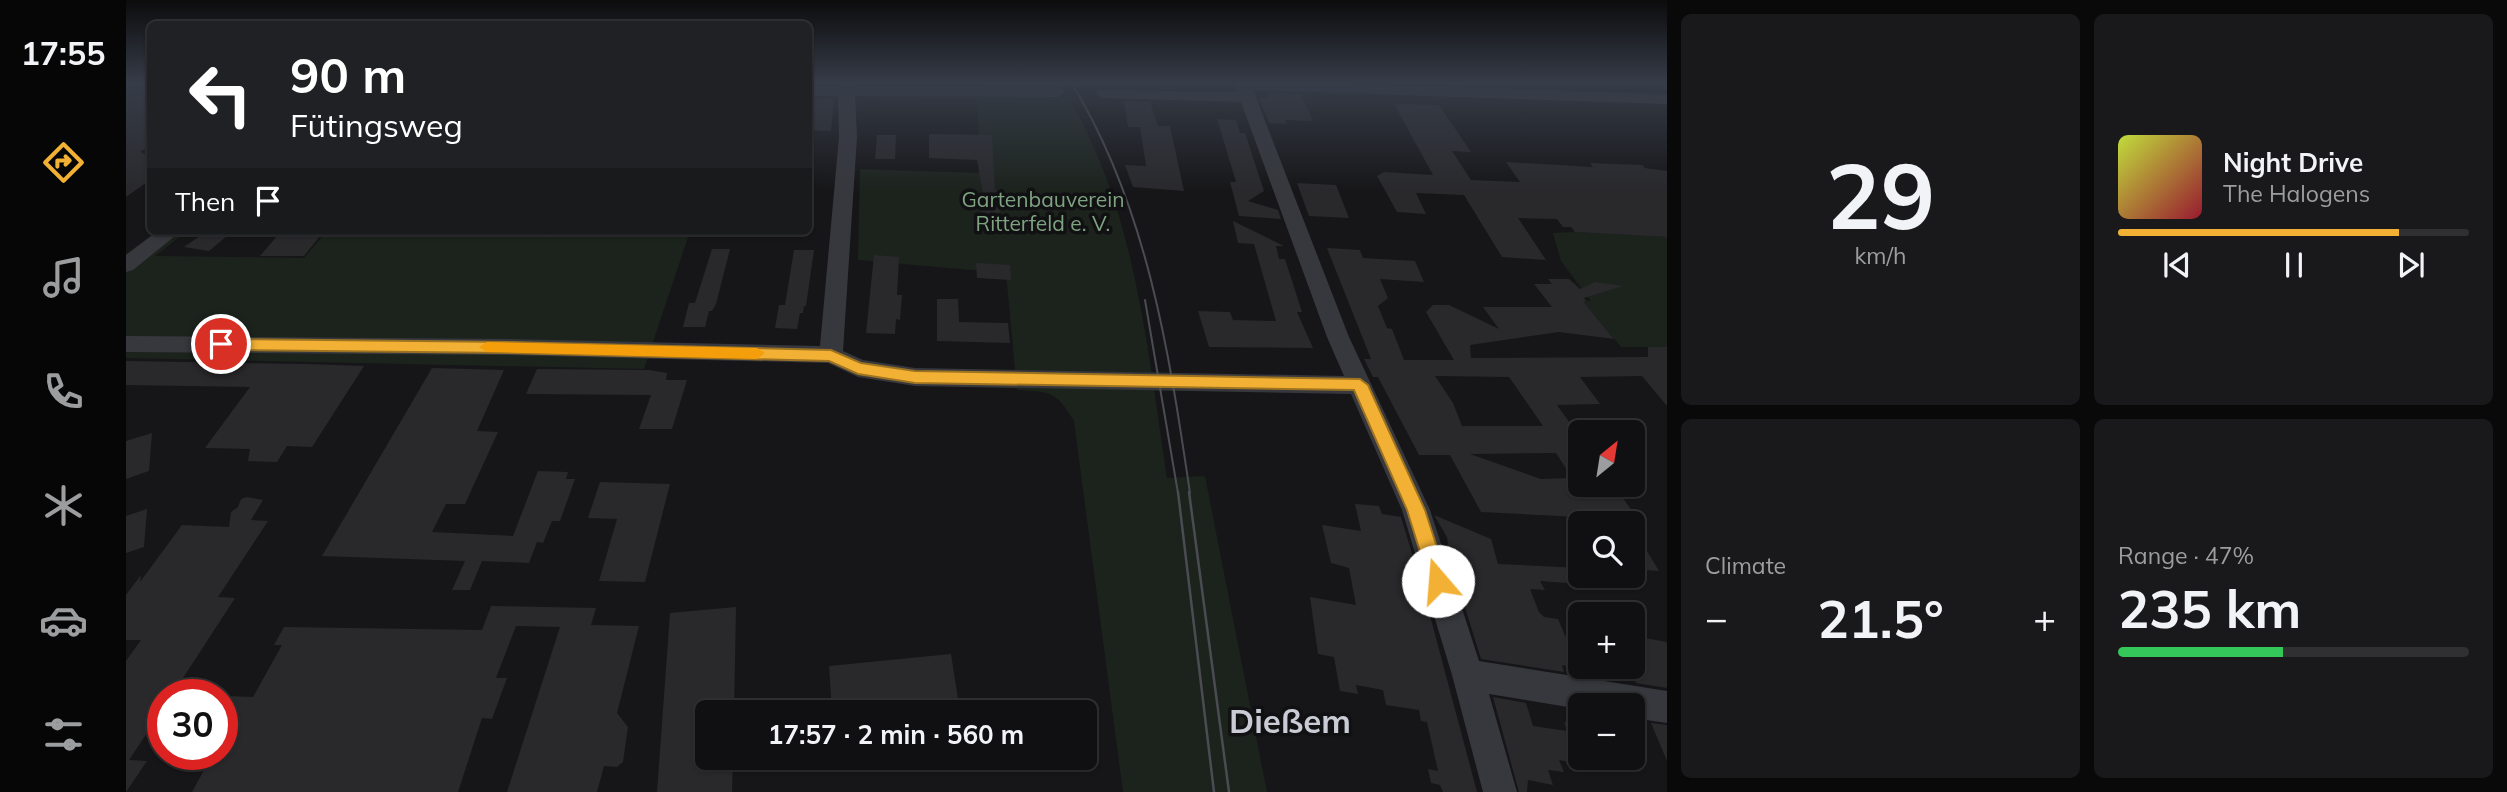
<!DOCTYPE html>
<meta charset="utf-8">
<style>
:root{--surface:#101012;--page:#19191b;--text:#f1f3f6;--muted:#9c9d9f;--line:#303032;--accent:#f2b134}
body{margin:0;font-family:Mulish,sans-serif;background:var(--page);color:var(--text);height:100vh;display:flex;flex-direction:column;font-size:26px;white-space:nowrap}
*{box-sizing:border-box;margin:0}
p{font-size:23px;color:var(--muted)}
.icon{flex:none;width:38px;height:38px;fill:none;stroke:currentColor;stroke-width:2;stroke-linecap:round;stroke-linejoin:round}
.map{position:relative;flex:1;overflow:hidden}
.drawer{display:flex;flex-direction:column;gap:14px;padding:14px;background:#09090a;width:840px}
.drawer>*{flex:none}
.hud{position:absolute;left:21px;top:21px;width:665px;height:214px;border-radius:10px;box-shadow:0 2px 5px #0004,0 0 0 2px var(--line);background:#202124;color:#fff;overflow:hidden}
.needle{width:46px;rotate:30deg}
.fabs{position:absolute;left:1442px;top:420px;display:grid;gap:14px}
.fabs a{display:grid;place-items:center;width:77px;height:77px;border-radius:10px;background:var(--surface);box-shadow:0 2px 5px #0004,0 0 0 2px var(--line);font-size:35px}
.speed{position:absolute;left:21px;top:679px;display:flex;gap:14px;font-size:35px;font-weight:700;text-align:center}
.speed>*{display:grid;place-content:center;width:91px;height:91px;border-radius:50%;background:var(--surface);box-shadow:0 2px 5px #0004,0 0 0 2px var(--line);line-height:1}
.speed .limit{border:10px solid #d22;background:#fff;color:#111}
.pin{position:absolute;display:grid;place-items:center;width:60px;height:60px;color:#fff;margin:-30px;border:4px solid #fff;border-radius:50%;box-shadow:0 2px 7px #0007}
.me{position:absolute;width:77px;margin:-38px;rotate:342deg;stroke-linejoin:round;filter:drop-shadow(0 0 5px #0008)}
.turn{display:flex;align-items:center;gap:24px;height:147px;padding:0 28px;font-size:32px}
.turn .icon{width:91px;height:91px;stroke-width:2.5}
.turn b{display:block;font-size:49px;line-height:60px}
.then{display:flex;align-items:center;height:66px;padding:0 28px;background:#0003;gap:14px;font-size:26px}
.big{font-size:52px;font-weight:700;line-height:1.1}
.drawer .card{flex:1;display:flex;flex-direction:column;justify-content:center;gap:10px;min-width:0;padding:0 24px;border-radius:10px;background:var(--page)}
.drawer .dial{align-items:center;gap:0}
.dial b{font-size:91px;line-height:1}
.song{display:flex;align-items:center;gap:21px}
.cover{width:84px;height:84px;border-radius:10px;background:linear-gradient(135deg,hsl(70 70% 55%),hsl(350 70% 35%))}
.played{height:7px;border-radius:4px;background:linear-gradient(90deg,var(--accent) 80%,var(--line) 80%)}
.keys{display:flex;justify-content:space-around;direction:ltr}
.heat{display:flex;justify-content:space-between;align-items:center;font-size:38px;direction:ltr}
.charge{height:10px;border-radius:5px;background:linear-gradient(90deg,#34c759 47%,var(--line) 0)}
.drawer .tiles{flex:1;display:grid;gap:14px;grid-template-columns:repeat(2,1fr)}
.trip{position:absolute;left:569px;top:700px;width:402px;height:70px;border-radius:10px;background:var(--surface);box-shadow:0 2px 5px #0004,0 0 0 2px var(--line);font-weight:700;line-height:70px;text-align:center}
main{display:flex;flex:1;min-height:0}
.tabs{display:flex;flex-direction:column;width:126px;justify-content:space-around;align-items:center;background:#060607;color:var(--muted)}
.tabs .icon{width:49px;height:49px}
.tabs .current{color:var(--accent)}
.tabs b{font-size:32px;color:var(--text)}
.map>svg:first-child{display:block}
.green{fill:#1c231d}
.building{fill:#29292c;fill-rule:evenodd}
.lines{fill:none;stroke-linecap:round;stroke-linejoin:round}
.minor{fill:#37383d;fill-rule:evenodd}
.tram-far1{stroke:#4a4c52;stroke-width:2}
.tram{stroke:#4a4c52;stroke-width:2.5}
.route{fill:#f2b134;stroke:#9d7322;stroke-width:2}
.slow{fill:#f59e0b}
.labels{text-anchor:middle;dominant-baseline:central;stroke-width:7;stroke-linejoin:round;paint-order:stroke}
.park-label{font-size:21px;fill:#7fa381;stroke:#111113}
.near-district-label{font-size:33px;font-weight:bold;fill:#c9ccd4;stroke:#111113}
</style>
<main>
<nav class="tabs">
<b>17:55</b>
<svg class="icon current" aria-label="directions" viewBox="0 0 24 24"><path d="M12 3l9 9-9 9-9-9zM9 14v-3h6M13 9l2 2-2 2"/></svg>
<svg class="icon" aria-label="music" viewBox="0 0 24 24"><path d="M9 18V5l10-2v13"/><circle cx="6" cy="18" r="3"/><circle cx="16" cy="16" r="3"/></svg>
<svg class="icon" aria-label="phone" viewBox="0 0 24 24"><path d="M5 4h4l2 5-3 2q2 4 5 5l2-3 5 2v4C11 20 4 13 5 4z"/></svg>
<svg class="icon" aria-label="climate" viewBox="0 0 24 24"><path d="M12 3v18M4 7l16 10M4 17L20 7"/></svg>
<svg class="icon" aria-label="car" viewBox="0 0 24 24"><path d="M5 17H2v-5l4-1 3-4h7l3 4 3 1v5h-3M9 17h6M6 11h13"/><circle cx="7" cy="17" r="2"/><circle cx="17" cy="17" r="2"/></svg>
<svg class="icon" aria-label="filters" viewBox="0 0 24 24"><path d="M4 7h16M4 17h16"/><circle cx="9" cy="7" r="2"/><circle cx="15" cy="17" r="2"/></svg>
</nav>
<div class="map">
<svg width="1541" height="792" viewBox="0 0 1541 792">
<rect width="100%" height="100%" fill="#161618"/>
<path class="green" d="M810,82H928L931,87L810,86Z
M850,97L943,98C1010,213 1021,348 1041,478L1079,476L1141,792H997L948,421C930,391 925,392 891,390L880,273L732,260L734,169L856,173Z
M31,231H61L29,256L178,258L201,231H564L518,369L0,358V254Z
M1449,232L1541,237V347H1495L1457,301H1465L1435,261L1427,233Z"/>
<path class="building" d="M0,82H24V145L14,152L24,157V180L0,197Z
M1142,93L1175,94L1187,121L1159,120L1161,124L1143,123L1133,98H1144Z
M685,99H708L705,131L683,130Z
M998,101L1024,102L1032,126H1044L1058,191L1007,187L999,165L1020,166L1014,127H1002Z
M1268,104L1313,105L1345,152L1326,151L1345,180L1394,182L1380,162L1467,167L1464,163L1516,165L1519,168L1541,171V237L1449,232L1445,227H1437L1431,219L1392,218L1420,260L1376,257L1338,195L1290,193L1300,214L1271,212L1251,176L1258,172L1307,175Z
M1091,119L1110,120L1114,133H1119L1138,191L1122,201L1152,210L1155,219L1113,216L1104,182H1110Z
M803,134L866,135L869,190H873L874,213H870L871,221L862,222L860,213H855V199H858L851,160L803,158Z
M751,135H770L769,159H749Z
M1171,183L1210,185L1223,218L1183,216Z
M1107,221L1158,246H1150L1153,259H1159L1176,312H1171L1187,348L1083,347L1072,311L1104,312L1107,320L1150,321L1128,244L1112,243Z
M81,231H107L83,251L58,247Z
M152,235L194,236L178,256H134Z
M1201,248L1234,250L1237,258L1289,261L1298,282L1254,279L1262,298L1252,306L1261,328L1266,329L1278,360H1328L1300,312L1307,305H1323L1373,329L1357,307H1426L1408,284H1426L1422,279H1443L1454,289L1469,282L1497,286L1458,298L1460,301H1457L1488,339L1433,332L1344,345L1345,358L1522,357V347H1541V406L1516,376L1454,377L1474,404L1431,405L1454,437V485H1488L1506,511H1487L1492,519L1355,512L1324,455H1293L1252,377H1247L1238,359H1245ZM1309,376L1383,377L1417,426H1336L1327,403ZM1430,453L1446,478L1415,479L1344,454Z
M586,249H604L590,304L586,311H583L579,327H557L563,303H569Z
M668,250H688L680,306H678L677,313H674L671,329L649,328L653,305H659Z
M748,255L773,257L771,295H776L774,320L770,319L769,334L740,333Z
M850,263L884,265L885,280L851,278Z
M811,299H832L833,322L882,323L884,343L811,341Z
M0,361L180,364L238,366L186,447L161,446L151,462L122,461L124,449L79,448L124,387L0,385Z
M306,368L378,370L351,431L372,432L339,504H320L306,532L387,536L412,471L442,472L440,479H449L434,521H426L417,543L411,542L403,563L356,561L344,590H326L339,561L196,556Z
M411,369L523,370L541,373L540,380H561L546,429H513L525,395L400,394Z
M26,433L23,471L0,479V441Z
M474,482L544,484L519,582L473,581L491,519L462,518Z
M121,497L137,500L125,520L142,521L92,597L109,598L46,695H37V709L3,760L21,761L0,792V661L15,640H0V595L15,575L14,582L56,525L103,527L105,512L112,507L115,499Z
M1229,504L1253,506L1256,514L1275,517L1298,593L1351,792H1317L1314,785L1305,783L1302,769L1312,771L1301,722L1295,721L1293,710L1260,705L1257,690L1230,685L1232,694L1214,691L1208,657L1192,654L1184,597L1230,605L1223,568L1205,563L1196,525L1235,531Z
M21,509L18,547L0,553V516Z
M1308,515L1365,539L1372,564L1454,568V584L1414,581L1419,590L1404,589L1413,612L1418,617L1432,619L1445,649L1454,650V669L1436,665L1438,672L1355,659L1324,559L1321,537Z
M1507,528L1533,571L1507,569Z
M365,606L470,608L465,625L513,626L491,713L502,727L497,762L491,767L478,766L471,792H381L434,627L390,626L370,678H381L366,719L356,718L332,792H66L83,761L96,762V701L99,696L127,697L156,645H148L158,627L356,630Z
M610,607L608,712H581V758H607L606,792H531L544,613Z
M1507,636L1541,642V688L1510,683L1504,667H1507Z
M825,654L834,712H706L703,666Z
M1367,697L1400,703L1407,726L1441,731L1438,722L1454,725V764L1433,760L1438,772L1422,770L1427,785L1402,780L1401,792H1393Z
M1525,723L1541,725V761Z"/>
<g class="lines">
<path class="minor" d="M712,82H728V86L932,87L940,92L932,97L729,96L731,137L717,351L737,360L789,368L1218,376L1201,337L1115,102L978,98L972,96L970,93L972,90L1111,92L1108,82H1162L1541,94V104L1127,90L1223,337L1304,510L1353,661L1541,691V723L1507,718V705H1454V709L1363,694L1391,792H1357L1326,675L1276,510L1225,394L789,386L732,377L702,363L382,355L0,352V336L382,339L694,346L713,137L712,96H682V86H712Z
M32,231H55L7,270L0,272V255Z
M413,231H434C429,238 423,238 415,236Z"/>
<path class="tram-far1" d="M945,82C1021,206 1043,351 1064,493
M1019,300L1052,493"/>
<path class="tram" d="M1052,492L1088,792
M1063,492L1103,792"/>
</g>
<linearGradient id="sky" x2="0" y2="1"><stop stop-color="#0c0c0d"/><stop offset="0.43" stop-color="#363c48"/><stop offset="1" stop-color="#363c48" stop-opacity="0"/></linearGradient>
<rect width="1541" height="192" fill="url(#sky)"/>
<path class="route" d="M95,339L382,342L705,350L735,363L789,371L1234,379L1242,385L1299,510L1322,581L1319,587L1312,589L1305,587L1281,510L1228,390L789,383L732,374L703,361L382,353L95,350L88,344Z"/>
<path class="slow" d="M361,342L631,348L639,353L631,359L361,352L353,347Z"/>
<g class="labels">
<g class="park-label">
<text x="917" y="199">Gartenbauverein<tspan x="917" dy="24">Ritterfeld e. V.</tspan></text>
</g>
<g class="near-district-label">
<text x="1164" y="720">Dießem</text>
</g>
</g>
</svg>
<div class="fabs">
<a><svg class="needle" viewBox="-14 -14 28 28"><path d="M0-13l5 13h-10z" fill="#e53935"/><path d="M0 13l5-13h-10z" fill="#9c9d9f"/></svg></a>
<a><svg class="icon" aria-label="search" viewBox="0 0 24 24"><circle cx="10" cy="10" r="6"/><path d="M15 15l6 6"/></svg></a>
<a>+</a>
<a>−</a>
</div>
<div class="speed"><div class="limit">30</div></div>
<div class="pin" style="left:95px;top:344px;background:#d93025"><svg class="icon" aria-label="arrive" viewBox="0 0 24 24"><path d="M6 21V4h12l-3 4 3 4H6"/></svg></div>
<svg class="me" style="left:1312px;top:581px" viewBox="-20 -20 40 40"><circle r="19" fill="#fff"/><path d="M0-13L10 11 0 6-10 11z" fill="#f2b134"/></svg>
<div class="trip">17:57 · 2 min · 560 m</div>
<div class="hud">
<div class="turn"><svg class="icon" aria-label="left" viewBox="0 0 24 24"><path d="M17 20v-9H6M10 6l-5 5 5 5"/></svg><div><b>90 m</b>Fütingsweg</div></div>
<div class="then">Then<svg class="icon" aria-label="arrive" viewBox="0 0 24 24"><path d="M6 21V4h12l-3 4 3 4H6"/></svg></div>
</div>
</div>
<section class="drawer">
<div class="tiles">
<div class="card dial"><b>29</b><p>km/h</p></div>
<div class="card">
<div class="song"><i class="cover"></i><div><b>Night Drive</b><p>The Halogens</p></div></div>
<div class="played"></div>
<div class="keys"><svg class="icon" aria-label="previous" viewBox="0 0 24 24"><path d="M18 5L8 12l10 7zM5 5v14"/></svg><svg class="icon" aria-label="pause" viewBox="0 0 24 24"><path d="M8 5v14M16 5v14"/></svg><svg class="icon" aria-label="next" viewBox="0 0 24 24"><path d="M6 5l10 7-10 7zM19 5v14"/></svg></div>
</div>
<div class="card"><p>Climate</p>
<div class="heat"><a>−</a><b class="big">21.5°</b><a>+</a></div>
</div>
<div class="card"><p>Range · 47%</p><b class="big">235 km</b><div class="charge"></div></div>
</div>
</section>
</main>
